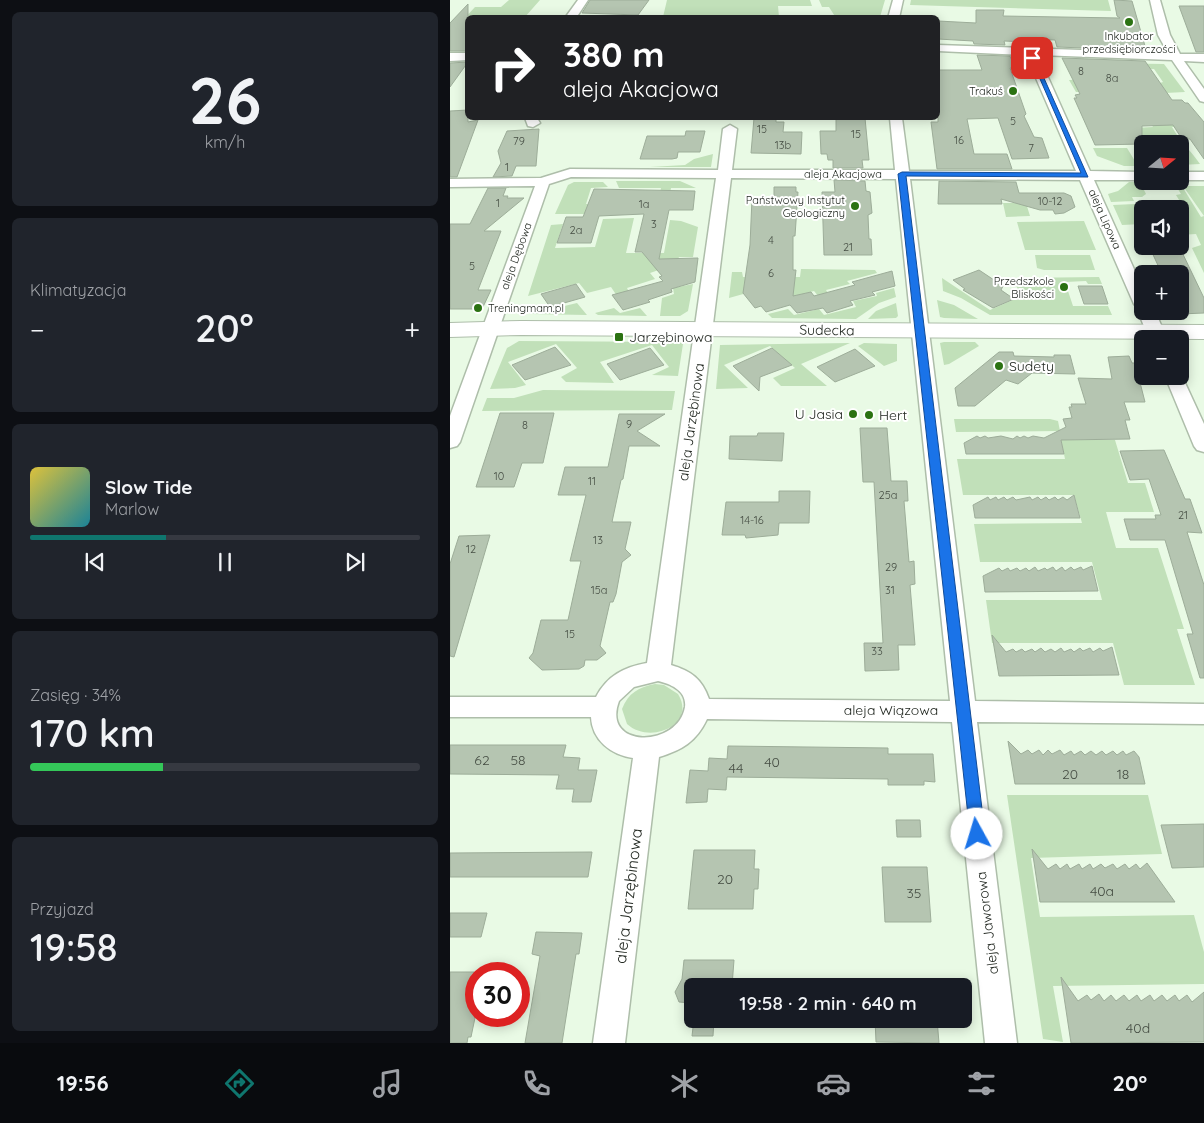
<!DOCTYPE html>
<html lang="pl">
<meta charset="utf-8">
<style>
:root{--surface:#171b24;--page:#20242c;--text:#f1f3f6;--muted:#9ea1a6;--line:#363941;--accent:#0f766e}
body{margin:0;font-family:Quicksand,sans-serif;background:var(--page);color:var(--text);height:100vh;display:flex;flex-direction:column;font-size:19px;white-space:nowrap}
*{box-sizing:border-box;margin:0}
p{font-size:16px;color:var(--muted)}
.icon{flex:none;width:28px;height:28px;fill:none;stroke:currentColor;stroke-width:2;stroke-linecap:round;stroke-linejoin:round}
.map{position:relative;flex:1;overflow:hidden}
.details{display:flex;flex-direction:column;gap:12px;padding:12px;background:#0d0f14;width:450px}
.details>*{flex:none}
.hud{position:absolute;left:15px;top:15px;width:475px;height:105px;border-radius:8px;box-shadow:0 2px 12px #0003;background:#202124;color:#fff;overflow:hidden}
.needle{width:32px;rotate:72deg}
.controls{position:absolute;left:684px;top:135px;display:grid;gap:10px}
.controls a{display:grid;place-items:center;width:55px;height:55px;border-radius:8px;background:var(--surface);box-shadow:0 2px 12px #0003;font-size:25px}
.speed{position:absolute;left:15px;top:962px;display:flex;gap:10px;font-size:25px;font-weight:700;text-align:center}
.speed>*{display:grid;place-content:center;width:65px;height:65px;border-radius:50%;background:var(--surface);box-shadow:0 2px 12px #0003;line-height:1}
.speed .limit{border:8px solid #d22;background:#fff;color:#111}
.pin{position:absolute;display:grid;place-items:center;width:42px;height:42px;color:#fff;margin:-21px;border-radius:10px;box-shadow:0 2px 8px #0006}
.me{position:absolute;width:55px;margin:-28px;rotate:354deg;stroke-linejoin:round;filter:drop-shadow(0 0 4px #0008)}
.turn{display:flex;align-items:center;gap:18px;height:105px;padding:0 15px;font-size:22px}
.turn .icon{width:65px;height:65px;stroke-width:2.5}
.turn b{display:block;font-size:35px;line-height:42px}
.big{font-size:38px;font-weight:600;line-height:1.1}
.details .tile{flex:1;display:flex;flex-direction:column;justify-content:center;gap:8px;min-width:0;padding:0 18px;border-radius:8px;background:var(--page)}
.details .dial{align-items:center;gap:0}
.dial b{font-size:65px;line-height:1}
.song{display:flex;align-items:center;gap:15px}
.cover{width:60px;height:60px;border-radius:8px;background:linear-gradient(135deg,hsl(50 70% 55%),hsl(190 70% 35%))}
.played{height:5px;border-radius:2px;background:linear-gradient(90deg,var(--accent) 35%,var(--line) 35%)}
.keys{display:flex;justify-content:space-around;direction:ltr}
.heat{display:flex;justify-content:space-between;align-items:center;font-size:28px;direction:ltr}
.charge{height:8px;border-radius:4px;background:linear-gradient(90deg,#34c759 34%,var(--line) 0)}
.trip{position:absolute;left:234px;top:978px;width:288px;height:50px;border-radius:8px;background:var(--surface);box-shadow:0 2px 12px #0003;font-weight:600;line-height:50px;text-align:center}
.tabs{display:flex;height:80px;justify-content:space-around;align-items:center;background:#090b0e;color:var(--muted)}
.tabs .icon{width:35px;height:35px}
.tabs .selected{color:var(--accent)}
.tabs b{font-size:22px;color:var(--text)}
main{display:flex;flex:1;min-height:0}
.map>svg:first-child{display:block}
.green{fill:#c1e0b9}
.building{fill:#b5c5b1;stroke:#9dad99}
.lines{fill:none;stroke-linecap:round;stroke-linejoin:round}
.street-casing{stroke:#aebeaa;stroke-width:3}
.secondary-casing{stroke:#aebeaa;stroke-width:2}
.street{fill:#fff;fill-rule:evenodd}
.secondary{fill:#fff;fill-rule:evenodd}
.route{fill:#1a73e8;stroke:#114b97}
.poi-dot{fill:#2b7212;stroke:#fff;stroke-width:2}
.labels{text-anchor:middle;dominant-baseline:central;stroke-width:4;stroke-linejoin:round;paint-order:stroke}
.far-poi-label{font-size:11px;fill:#212720;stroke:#fff;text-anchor:end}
.number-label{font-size:11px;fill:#464e44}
.far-street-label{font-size:11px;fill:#212720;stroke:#fff}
.street-label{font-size:14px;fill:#212720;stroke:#fff}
.poi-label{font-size:14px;fill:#212720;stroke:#fff;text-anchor:start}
.near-number-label{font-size:14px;fill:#464e44}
.near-street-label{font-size:16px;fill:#212720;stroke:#fff}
</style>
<main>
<section class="details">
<div class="tile dial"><b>26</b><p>km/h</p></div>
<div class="tile"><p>Klimatyzacja</p>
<div class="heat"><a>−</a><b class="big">20°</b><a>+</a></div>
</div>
<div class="tile">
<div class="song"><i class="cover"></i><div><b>Slow Tide</b><p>Marlow</p></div></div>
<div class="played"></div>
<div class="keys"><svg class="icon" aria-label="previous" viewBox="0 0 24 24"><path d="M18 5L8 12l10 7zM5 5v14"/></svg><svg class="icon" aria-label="pause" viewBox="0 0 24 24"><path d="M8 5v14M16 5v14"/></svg><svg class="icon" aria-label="next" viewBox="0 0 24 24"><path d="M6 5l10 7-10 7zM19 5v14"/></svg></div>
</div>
<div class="tile"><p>Zasięg · 34%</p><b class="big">170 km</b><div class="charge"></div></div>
<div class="tile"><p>Przyjazd</p><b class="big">19:58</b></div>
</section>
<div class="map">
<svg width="754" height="1043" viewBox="0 0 754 1043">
<rect width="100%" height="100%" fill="#e9fae5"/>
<path class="green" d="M59,0H90L75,17L18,18L0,34L25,7H51Z
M217,0H360L362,6H328L329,17H213Z
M369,0H435L430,17L386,18L379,7H372Z
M461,0H658L661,11L460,5Z
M648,63L714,64L735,92L715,93L710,83L713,82L704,69L651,71Z
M650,79L727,127H722C729,140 741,151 750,164L730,165V144H686L684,128L703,127L695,114L653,92H626L619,80Z
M643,148H677L688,166H674L647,156Z
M263,154L261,167H200L235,165L244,159Z
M166,181H230L246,188H221L217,212H206L211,188H169Z
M124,182H153L158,187L141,188L136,204H161L177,214H105L118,185Z
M679,182H711L713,186L712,188L694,190L696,194L692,197H682L684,201L661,202L658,194L668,191Z
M717,182L730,183L751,217L754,216V273L742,248L751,245L746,234L730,235V209L734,208L726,195L731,194L726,186H719Z
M733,186H754V216Z
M553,203H576L580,216L556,217Z
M685,204L692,212V224L672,225L663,205Z
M184,218L176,253H214L220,220L231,221L248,227L243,257H229L226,264L200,273L205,279L177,288L179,292L167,296L161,287L137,293L129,283L78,296L101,225L113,224L105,248L145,247L153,219Z
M634,221L646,250H575L567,222Z
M585,255H640L645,270H594L587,268Z
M351,269L425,270L427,273L397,281L400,284L376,290L379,295L369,297L364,291L338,298L304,291L279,298L282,272H292L293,277H350Z
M649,277L652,284H638L636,281L615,282L623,306H658L662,315H540L511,298L493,291L492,278L540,310L569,297L565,278Z
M243,284L238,311L230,316H210L212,298L224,294L223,288Z
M444,288L446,297L429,303L406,319L322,318L318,314L338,309L344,315L369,309L374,315L406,307L403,301L427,296L426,293Z
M487,300L504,305L528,319L494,318L490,317Z
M127,303L137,315L81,314Z
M446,303L448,316L446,318L418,319L426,311Z
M164,308L170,313L190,308L197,316L148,315L145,313Z
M69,341L230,342L233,344L228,376L202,375L219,367L202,345L150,362L164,383L116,382L111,377L127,368L106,344L58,362L76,385L65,388L40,389L57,348Z
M494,342H525L529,346L499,364L494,365L490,343Z
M400,343L351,364L377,386H331L323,378L345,368L320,346L274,365L298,388L266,389L270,345Z
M414,343L447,344V361L434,366L408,346Z
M93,390L225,391L222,410L32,411L37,398H64Z
M504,419H600L608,421L610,431L506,432Z
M611,440H665L678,483H695L704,512H656L666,548H708L734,629H727L745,685H674L663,643H542L536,600H652L642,562H530L524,524L632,523L624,495H513L507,459H615Z
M205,684L214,685L228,694C247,725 200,745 177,724L172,709C178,693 189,687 205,684Z
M557,795H698L712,854L581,858L590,917L744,915L754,952V984L603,986L613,1042L593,1039Z"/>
<path class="building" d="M140,0H199L188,15L132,13Z
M664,0L682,1L695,46L688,50L607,47L605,40L577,39V42L554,41L555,45L524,44L523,41L488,39V21L526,23V10H554L553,16L670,18L667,16Z
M18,4V51H0V23Z
M729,6H754V52H746Z
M527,55L560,56L565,68H560L576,114L574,116L584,137L592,138L599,158L562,159L548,118L517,119L524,154H557L562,169H487L481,122H488V70H532Z
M612,58L695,61L722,100H732L735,103H738L754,122V159L740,139H732L723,125L692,126V144L645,145L624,98H627L625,95L630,94Z
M18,62L0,87V63Z
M18,110V122L28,120L7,177H0V111Z
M304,118H326V122H334L333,132H352L351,154L301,153Z
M386,118H415L419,160H412L413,168H383V160H378L377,154H371L370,131H386Z
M89,129L86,166H66L62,176L43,177L51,163L48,151L57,131Z
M236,131H255L250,152H228L227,158L222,159H190L197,136H235Z
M384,180L415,181L416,191L420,192L422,213L418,215L419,239H421L422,255H374L372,192H385Z
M489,181L566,182L569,193H614L621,196L625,207L614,213L605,214L603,210H590L551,199L552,204H488Z
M324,187H346V192H348L345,236H343V270H346L343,296L361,292L364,296L405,285L402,282L442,271L445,286L422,292L425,295L400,301L403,305L377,313L373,308L347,313L340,305L316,312L311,306L305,308L293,293L300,245L302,198H324Z
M38,188H56L53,196H58L57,198H74L34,231H51L28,290H41L32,309H0V224H20Z
M144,189L245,191L243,210H219L209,259L248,258L245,282L221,289L222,292L198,300L200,302L173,310L162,295L213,281L209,277L212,276L192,252H185L194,214L149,216L141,243H107L116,217H133Z
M699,246H729L754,298V313L730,314V274H712Z
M529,270L553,286L551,290L564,299L543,308L513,290L515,289L503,280Z
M126,284L135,297L100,307L91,294Z
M628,286H652L658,304H634Z
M105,347L121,365L75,380L62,365Z
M200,348L214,365L170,380L157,364Z
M322,348L342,365L310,377L309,391L283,366Z
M405,349L425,366L385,382L367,367Z
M549,352H563L564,356L604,357V355H620L625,374L582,373L568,384L556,380L525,406H508L505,388Z
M679,356L682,363H685L695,402H674L680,420H675L680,439L611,440L614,454H516L514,443L527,436L530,438L535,436L538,438L551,436L563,439L567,436L570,438L574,436L578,438L583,436L594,438L616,427L613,419L622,418L619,407H622L621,404H636L628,378L662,379L658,357Z
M50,413H104L93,463H72L64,487H26Z
M169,414H215L187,431L210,446H179L173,479L171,480L162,522H181L175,549L181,555L172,562L166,594L163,602H160L150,646L156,653L147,660H135L134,666L129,669L92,670L79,658L83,653L91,620H118L131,561H120L136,495H108L115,467H158Z
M410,428H437L441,481H457L458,501H454L459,562L464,561L465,584L460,585L465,645H448L449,670L415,671L414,643H433L424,482H413Z
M308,433H334L332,461L279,459L280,436H307Z
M714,450L735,499H740L752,533L737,532L754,585V678H750L737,634H743L715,540H680L674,519H706L705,515H711L699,479L680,480L670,451Z
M329,491H360L359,523H329L328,535L296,538L295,535H272L276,502H329Z
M624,495L630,518H525L523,505L538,497L540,500L546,497L548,500L554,497L557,500L563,497L566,500L580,497L582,500L588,497L591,500L596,497L599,500L605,497L608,500L613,497L617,500Z
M40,535L4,657L0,656V564L9,536Z
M642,566L648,591L535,592L533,576L549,568L552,571L558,568L560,571L567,568L570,571L576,568L579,571L585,567L588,571L595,568L597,570L603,567L606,571L612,567L615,571L621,567L624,570L631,567L633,570Z
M542,635L556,652L563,649L566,652L572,649L575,652L582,649L585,652L591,648L595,652L601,649L605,652L611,648L614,652L621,649L624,652L630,648L633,651L640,648L643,652L650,648L653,651L662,647L669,675L549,676Z
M558,741L571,754L578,750L582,754L589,750L593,755L598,750L602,754L610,750L614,755L621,751L624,755L631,751L635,755L641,751L646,755L652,751L656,755L663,751L667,755L673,751L676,755L684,751L689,757L695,784H565Z
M0,745H116L113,757L130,758L128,770H147L141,802H122L124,789H106L109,775L0,774Z
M278,746L438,748V754H483L485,782L474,781V785H438V779L277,777L276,790L258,789L257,802L236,803L240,770L258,771L259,758L277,759Z
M446,820H470L471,837H447Z
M754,824V867L722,868L711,825Z
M582,849L598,869L606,864L610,869L617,864L620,869L629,864L632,869L640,864L643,869L651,864L655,868L663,864L667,869L675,864L679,869L686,864L690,869L697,863L725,902H590Z
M244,850H305L304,869H309L308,889H304L303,909H238Z
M142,852L138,877H0V853Z
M432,867H477L481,922H435Z
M0,913H37L31,937H0Z
M86,932L132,933L129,954H126L112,1043H75L90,956L82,954Z
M234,960H284L282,986H242V1003L229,1002L225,992L232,979Z
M0,972H24L18,997H26V1013L21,1037H18L17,1043H0Z
M611,977L628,1001L637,995L641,1000L649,994L654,1001L661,995L666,1001L674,995L679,1001L687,995L691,1001L700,995L704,1001L712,995L717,1001L725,995L729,1001L737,995L742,1002L754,992V1042L621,1043Z
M244,1019H264L263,1036H242Z
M425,1019H487L489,1043L426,1042Z"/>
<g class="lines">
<g class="street-casing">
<path id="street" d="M128,0H138L126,18H115Z
M443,0H453L449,18H438Z
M700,0H710L720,35L730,54H754V62L734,61L754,89V102L750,101L722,60L588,55L640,171L692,172V180H644L692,287V311H705L717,339H699L688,311L689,308L684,304L630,180L460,179L525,701L754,704V724L527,722L567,1043H535L502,722L257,719C246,742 232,750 209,757L175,1043H143L183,758C161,755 142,740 141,717H0V697H146C157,676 174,667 197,663L266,178L121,177L99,184L10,442L7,446L0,448V416L85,186L0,187V179L91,178L120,169L268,170L273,129L280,125L287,129L282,170H445L440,118H452L459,171H626L576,55L488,51V45L718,53L708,35ZM281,178L446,179L500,701L259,699C252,679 241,671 221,665ZM208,681C221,684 237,691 235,707C228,748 151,749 169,701L184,687Z
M0,53H18V60L0,61Z
M75,118H87L90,123L83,127L78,126Z
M730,172H754V180H730Z
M730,372L754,424V452L747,450L744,446L715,376H730Z"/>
</g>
<g class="secondary-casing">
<path id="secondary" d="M71,321L754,325V339L71,335L0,337V323Z"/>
</g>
<use href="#street" class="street"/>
<use href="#secondary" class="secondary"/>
</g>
<path class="route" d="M580,56L585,58L638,177L456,176L535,834L532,839L527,841L522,839L520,834L448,174L452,172L631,173Z"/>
<g class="poi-dot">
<circle cx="679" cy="22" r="5"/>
<circle cx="563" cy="91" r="5"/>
<circle cx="405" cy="206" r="5"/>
<circle cx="614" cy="287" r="5"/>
<circle cx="28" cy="308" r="5"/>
<rect x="164" y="332" width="10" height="10" rx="2.5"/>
<circle cx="549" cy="366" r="5"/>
<circle cx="403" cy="414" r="5"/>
<circle cx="419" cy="415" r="5"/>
</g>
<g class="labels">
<g class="far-poi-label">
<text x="679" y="36" text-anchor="middle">Inkubator<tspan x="679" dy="13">przedsiębiorczości</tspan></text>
<text x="553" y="91">Trakuś</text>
<text x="395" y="200">Państwowy Instytut<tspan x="395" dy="13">Geologiczny</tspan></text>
<text x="604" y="281">Przedszkole<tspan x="604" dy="13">Bliskości</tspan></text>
<text x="38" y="308" text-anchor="start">Treningmam.pl</text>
</g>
<g class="number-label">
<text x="631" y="71">8</text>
<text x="662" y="78">8a</text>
<text x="563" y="121">5</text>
<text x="312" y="129">15</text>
<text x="406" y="134">15</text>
<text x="509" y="140">16</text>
<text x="69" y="141">79</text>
<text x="333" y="145">13b</text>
<text x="581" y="148">7</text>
<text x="57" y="167">1</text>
<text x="600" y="201">10-12</text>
<text x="48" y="203">1</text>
<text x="194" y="204">1a</text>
<text x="204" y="224">3</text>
<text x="126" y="230">2a</text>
<text x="321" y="240">4</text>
<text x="398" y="247">21</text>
<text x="22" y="266">5</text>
<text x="321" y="273">6</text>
<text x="179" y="424">9</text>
<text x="75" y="425">8</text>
<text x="49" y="476">10</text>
<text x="142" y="481">11</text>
<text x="438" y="495">25a</text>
<text x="733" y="515">21</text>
<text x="302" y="520">14-16</text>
<text x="148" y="540">13</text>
<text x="21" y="549">12</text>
<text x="441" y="567">29</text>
<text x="149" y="590">15a</text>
<text x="440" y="590">31</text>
<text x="120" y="634">15</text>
<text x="427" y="651">33</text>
</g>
<g class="far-street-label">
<text x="393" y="174">aleja Akacjowa</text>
<text transform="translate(655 219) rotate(66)">aleja Lipowa</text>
<text transform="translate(66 256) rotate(-70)">aleja Dębowa</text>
</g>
<g class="street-label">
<text transform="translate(377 330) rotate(1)">Sudecka</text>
<text transform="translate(241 422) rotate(-82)">aleja Jarzębinowa</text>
<text x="441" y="710">aleja Wiązowa</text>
<text transform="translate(537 923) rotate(-97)">aleja Jaworowa</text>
</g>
<g class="poi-label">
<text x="179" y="337">Jarzębinowa</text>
<text x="559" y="366">Sudety</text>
<text x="393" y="414" text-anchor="end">U Jasia</text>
<text x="429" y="415">Hert</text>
</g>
<g class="near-number-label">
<text x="32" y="760">62</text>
<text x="68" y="760">58</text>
<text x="322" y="762">40</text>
<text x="286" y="768">44</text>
<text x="620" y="774">20</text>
<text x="673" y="774">18</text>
<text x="275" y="879">20</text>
<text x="652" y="891">40a</text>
<text x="464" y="893">35</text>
<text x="688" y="1028">40d</text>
</g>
<g class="near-street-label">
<text transform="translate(178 896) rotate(-83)">aleja Jarzębinowa</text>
</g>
</g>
</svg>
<div class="controls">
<a><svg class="needle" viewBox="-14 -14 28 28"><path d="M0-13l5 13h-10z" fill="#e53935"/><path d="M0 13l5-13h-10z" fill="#9ea1a6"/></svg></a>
<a><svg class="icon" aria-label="sound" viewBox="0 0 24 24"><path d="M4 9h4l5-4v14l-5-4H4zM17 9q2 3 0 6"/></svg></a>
<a>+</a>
<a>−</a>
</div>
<div class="speed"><div class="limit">30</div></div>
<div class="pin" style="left:582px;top:58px;background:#d93025"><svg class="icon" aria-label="arrive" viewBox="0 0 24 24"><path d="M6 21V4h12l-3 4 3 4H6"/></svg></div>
<svg class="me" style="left:527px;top:834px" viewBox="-20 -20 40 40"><circle r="19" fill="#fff"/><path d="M0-13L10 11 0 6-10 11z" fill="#1a73e8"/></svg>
<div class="trip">19:58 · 2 min · 640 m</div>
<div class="hud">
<div class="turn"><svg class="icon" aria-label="right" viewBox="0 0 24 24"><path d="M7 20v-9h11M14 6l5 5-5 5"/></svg><div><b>380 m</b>aleja Akacjowa</div></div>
</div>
</div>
</main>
<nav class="tabs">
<b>19:56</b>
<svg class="icon selected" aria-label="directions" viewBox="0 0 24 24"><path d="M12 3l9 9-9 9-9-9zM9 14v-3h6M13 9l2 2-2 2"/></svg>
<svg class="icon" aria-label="music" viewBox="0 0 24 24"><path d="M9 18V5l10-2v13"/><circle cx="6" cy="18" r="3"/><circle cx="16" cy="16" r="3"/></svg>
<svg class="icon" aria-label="phone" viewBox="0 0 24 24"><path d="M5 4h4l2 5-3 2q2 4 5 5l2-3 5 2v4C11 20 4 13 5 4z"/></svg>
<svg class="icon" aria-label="climate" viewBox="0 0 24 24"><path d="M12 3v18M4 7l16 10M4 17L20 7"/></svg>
<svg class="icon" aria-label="car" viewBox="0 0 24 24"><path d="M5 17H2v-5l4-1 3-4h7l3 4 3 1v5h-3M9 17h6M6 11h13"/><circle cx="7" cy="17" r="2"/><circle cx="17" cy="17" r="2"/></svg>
<svg class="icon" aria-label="filters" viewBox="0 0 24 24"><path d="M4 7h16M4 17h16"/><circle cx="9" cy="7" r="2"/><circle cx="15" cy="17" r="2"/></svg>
<b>20°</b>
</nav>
